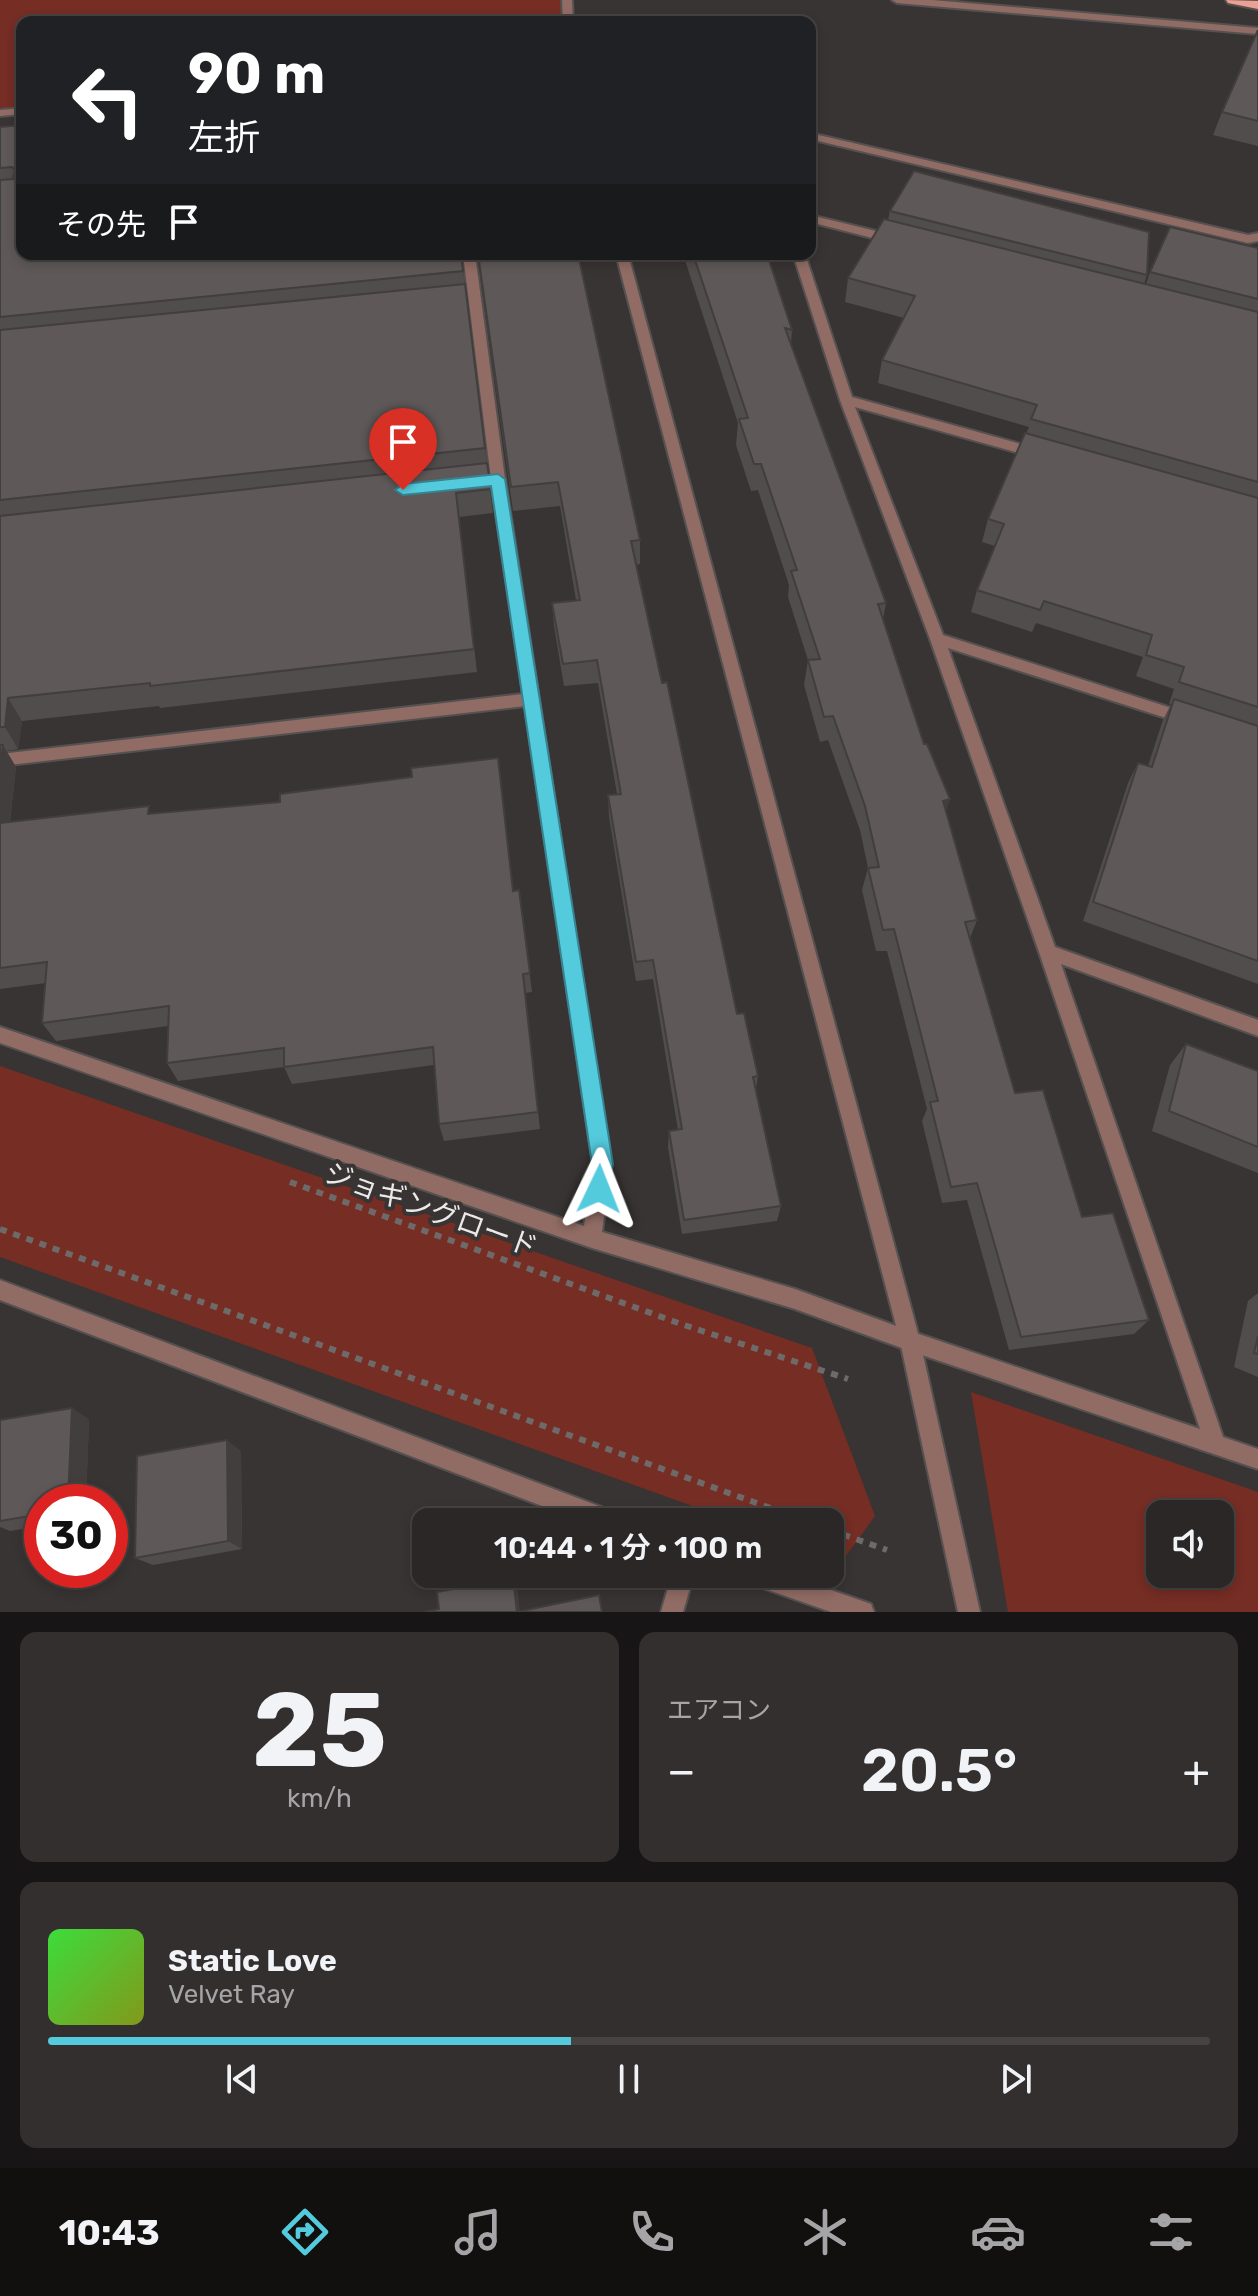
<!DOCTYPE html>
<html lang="ja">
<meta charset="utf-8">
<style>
:root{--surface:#2a2726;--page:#322f2e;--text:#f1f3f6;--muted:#a5a5a7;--line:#464443;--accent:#54cadd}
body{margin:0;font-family:Rubik,"Noto Sans JP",sans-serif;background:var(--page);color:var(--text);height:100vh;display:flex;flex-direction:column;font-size:30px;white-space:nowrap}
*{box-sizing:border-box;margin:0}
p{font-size:26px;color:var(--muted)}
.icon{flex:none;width:44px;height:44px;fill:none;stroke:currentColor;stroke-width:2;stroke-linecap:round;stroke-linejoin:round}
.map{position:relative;height:1612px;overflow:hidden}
.panel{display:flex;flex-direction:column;gap:20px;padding:20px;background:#171515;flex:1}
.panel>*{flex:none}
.guide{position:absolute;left:16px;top:16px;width:800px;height:244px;border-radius:16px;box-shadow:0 4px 12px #0003,0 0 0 2px var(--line);background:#202124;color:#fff;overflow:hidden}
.controls{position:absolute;left:1146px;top:1500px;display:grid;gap:16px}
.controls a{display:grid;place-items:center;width:88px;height:88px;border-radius:16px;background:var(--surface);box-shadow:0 4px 12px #0003,0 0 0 2px var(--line);font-size:40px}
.speed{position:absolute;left:24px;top:1484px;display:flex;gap:16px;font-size:40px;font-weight:700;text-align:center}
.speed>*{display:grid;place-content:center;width:104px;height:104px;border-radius:50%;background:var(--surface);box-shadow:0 4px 12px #0003,0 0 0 2px var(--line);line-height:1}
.speed .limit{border:12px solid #d22;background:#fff;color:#111}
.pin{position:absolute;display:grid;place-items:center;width:68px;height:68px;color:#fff;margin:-82px -34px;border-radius:50% 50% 50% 0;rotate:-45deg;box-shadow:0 0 8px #0007}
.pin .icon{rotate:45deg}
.me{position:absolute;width:88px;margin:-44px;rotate:2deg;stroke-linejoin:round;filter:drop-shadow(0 0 6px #0008)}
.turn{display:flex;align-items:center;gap:28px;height:168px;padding:0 40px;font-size:36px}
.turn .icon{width:104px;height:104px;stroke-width:2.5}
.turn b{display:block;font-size:56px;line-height:68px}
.then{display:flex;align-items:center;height:76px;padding:0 40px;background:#0003;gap:16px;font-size:30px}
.big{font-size:60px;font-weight:600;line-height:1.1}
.panel .tile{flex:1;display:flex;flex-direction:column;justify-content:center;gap:12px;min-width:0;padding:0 28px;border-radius:16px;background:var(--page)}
.panel .dial{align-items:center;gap:0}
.dial b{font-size:104px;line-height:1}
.song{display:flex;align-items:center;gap:24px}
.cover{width:96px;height:96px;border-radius:12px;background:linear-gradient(135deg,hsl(120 70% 55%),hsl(70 70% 35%))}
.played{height:8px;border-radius:4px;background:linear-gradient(90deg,var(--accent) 45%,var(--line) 45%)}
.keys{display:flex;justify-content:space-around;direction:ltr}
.heat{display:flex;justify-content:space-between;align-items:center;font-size:44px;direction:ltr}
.panel .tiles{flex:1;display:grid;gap:20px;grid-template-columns:1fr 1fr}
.tile:last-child{grid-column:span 2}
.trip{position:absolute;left:412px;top:1508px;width:432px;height:80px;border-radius:16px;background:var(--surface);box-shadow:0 4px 12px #0003,0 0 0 2px var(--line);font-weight:600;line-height:80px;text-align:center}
.tabs{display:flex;height:128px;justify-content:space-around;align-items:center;background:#11100f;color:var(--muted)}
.tabs .icon{width:56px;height:56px}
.tabs .active{color:var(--accent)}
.tabs b{font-size:36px;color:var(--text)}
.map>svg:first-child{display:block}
.green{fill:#752d24;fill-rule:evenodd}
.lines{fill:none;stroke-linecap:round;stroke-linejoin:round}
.minor-casing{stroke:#555150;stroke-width:4}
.tertiary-casing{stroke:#555150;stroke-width:4}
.primary-casing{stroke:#555150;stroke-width:4}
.path{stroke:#6e6a6a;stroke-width:6;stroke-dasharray:7 7;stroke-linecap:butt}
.minor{fill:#916c65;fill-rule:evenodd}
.tertiary{fill:#916c65;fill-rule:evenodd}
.primary{fill:#eba094;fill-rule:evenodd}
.wall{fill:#514d4c}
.shaded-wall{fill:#423e3e}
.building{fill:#5e5958;stroke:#423e3e;stroke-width:2}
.route{fill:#54cadd;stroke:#378390;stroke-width:2}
.labels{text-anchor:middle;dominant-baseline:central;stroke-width:8;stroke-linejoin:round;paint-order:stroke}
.street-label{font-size:28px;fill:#ece9e9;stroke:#383433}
</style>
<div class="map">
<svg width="1258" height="1612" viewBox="0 0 1258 1612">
<rect width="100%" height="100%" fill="#383433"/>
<path class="green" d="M0,0H567L568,22H22V110L0,112Z
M0,1066L812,1348L875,1516L843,1560L830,1555V1522H737L0,1257Z
M971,1392L1258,1492V1612H1008ZM1160,1514H1220V1574H1160Z"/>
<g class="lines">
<g class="minor-casing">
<path id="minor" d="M892,0H932L1258,28V34L897,3Z
M810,133L1248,235L1258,233V241L1248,243L810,139Z
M810,215L900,237L902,240L896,244L810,222Z
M463,254H475L505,479L611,1164L602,1232L795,1289L910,1331L1200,1429L1039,952L930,639L840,400L793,254H805L852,397L1042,450L1044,453L1037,458L855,407L943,635L1193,715L1196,719L1188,725L948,648L1055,947L1258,1020V1036L1061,964L1223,1437L1258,1449V1469L910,1351L795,1309L592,1248L0,1043V1027L584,1226L593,1164L525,706L0,766V754L523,694L491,479Z
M0,1280L612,1511L620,1514L623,1522H584L0,1300Z
M672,1574H694L683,1612H661Z
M743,1574H785L871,1604L874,1612H831L746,1582Z"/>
</g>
<g class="tertiary-casing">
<path id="tertiary" d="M562,0H572L573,22H563Z
M22,108V114L0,116V110Z
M616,254H628L920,1341L980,1612H958L900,1341Z"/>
</g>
<g class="primary-casing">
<path id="primary" d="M1226,0L1258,1V9L1228,3Z"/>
</g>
<path class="path" d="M290,1182L681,1324L848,1379
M0,1229L809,1522
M830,1530L887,1550"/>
<use href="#minor" class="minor"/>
<use href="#tertiary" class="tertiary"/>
<use href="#primary" class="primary"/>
</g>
<path class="wall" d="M1258,30V146L1213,135L1222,112Z
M0,127L461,254L493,513L459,517L477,672L160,708L159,706L22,721L18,749L6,751L16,767L10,822L153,814L514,891L519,890L532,992L525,993L540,1129L444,1141L439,1124L434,1065L292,1084L284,1067L178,1081L167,1063L168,1026L56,1041L42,1023L46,983L0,989Z
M890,211L1147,275L1144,284H1146L1150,272L1258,248V984L1083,921L1128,783L1138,763L1148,766L1163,720L1171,704H1169L1174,689L1136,676L1143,657L1036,623L1032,632L971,612L977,590L995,546L982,542L988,519L1029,427L878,383L882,360L904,318L845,302L848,278L888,220Z
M477,254H578L640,540V564L636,565L662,683L737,1014L758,1076L756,1088L781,1206L777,1221L682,1234L668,1147L669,1131L678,1130L653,979L636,981L609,817L608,795L617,794L598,683L564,686L554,626L552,603L576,600L560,506L513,511Z
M683,254H767L792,330L791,344L886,603L883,619L946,812L977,920L970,938L1015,1093L1082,1217L1149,1320L1134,1334L1009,1350L967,1200L942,1203L922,1121L927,1109L887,951H876L862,890L868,868L860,830L828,740L820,742L804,685L808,660L788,597L789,585L758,490L751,491L736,445L738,423Z
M1186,1044L1258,1071V1173L1152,1131L1170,1065Z
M1258,1293V1377L1234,1367L1248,1301Z
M89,1419L86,1502H42V1526L10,1531L0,1527V1521Z
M241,1451L242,1549L153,1565L135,1558Z"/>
<path class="shaded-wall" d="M8,698L22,721L18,749L5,727Z
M3,745L16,767L7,845L0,834V766Z
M950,799L943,823V801Z
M72,1408L89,1419L86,1502H68Z
M227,1440L241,1451L242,1549L228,1541Z
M513,1578L517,1584L520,1612H517Z"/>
<path class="building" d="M1258,30V121L1222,112Z
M22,125V254H461L463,271L0,317V180L13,179L15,170L12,167L0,168V127Z
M914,171L1149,232L1147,275L890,211Z
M884,219L1258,312V482L1031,419L1037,405L882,360L915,296L848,278Z
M1170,227L1258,248V299L1150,272Z
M478,254H578L640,540L631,541L662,683L667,682L737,1014L744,1013L758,1076L753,1077L781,1206L684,1220L669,1131L682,1129L653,960L636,962L608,795L621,794L597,660L563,664L552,603L580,600L558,482L511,487Z
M693,254H767L792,330L785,328L886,603L878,604L924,744H927L950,799L943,801L977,920L965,922L1015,1093L1043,1090L1082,1217L1113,1213L1149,1320L1021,1337L977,1183L951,1187L930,1102L938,1101L894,929L883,930L868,868L879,867L865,806L833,716L824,717L808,660L820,659L791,571L797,570L761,464H754L739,419L748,418Z
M465,284L485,448L0,500V330Z
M1025,433L1258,498V707L1179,682L1184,667L1146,655L1152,635L1044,601L1040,610L977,590L1004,524L988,519Z
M487,463L491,489L456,493L474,649L150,686V683L8,698L5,727H0V516Z
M1174,699L1258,726V961L1093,902L1138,763L1152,767Z
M0,745H3L0,766Z
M498,758L513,891L519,890L530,973L523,974L538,1112L439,1124L433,1047L284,1067V1048L167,1063L169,1006L42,1023L47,962L0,968V823L149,806L148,814L280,802V794L412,777L411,768Z
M1186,1044L1258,1071V1147L1169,1111Z
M1258,1336V1354L1254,1353Z
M72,1408L68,1502H42V1514L0,1521V1420Z
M227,1440L228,1541L135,1558L137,1456Z
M513,1578L517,1612H425L439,1609L437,1592Z
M599,1595L602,1612H517Z"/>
<path class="route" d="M498,474L505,479L613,1164L606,1196L599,1200L591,1196L588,1189L592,1164L491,486L403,495L395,490L403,484Z"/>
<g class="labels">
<g class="street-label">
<text transform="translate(431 1210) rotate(20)">ジョギングロード</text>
</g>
</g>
</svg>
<div class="controls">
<a><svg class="icon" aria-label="sound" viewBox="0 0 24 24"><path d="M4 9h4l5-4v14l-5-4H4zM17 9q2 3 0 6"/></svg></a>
</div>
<div class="speed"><div class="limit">30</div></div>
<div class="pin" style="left:403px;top:490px;background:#d93025"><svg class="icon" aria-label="arrive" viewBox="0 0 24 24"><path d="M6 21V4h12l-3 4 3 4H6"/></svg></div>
<svg class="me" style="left:599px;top:1189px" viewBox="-20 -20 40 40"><path d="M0-17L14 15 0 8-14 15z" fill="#54cadd" stroke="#fff" stroke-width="4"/></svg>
<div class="trip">10:44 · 1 分 · 100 m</div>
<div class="guide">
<div class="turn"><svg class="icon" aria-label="left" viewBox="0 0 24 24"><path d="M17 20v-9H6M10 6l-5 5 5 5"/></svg><div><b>90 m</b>左折</div></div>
<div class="then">その先<svg class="icon" aria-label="arrive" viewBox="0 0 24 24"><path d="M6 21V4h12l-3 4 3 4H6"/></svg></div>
</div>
</div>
<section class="panel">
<div class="tiles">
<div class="tile dial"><b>25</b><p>km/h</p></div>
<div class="tile"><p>エアコン</p>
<div class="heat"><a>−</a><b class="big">20.5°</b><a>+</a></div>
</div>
<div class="tile">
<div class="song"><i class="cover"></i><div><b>Static Love</b><p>Velvet Ray</p></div></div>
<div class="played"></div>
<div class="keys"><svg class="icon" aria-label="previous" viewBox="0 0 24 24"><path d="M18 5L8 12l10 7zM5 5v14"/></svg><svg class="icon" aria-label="pause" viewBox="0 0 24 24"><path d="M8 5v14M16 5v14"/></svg><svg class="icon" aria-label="next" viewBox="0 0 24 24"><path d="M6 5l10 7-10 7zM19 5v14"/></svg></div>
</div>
</div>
</section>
<nav class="tabs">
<b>10:43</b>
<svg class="icon active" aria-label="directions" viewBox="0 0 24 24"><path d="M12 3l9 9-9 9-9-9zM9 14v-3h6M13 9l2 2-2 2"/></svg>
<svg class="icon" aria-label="music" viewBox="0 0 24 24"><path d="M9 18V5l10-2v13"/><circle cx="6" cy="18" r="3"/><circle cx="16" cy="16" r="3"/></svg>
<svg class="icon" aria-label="phone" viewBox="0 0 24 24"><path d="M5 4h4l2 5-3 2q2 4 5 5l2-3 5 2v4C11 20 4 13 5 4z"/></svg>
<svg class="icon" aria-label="climate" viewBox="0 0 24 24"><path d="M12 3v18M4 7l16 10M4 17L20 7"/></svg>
<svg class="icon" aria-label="car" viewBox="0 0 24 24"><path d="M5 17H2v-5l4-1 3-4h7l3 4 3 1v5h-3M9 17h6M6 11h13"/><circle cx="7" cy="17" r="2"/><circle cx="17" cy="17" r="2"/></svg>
<svg class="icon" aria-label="filters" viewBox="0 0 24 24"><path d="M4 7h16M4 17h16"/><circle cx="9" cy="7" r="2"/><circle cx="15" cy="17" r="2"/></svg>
</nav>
